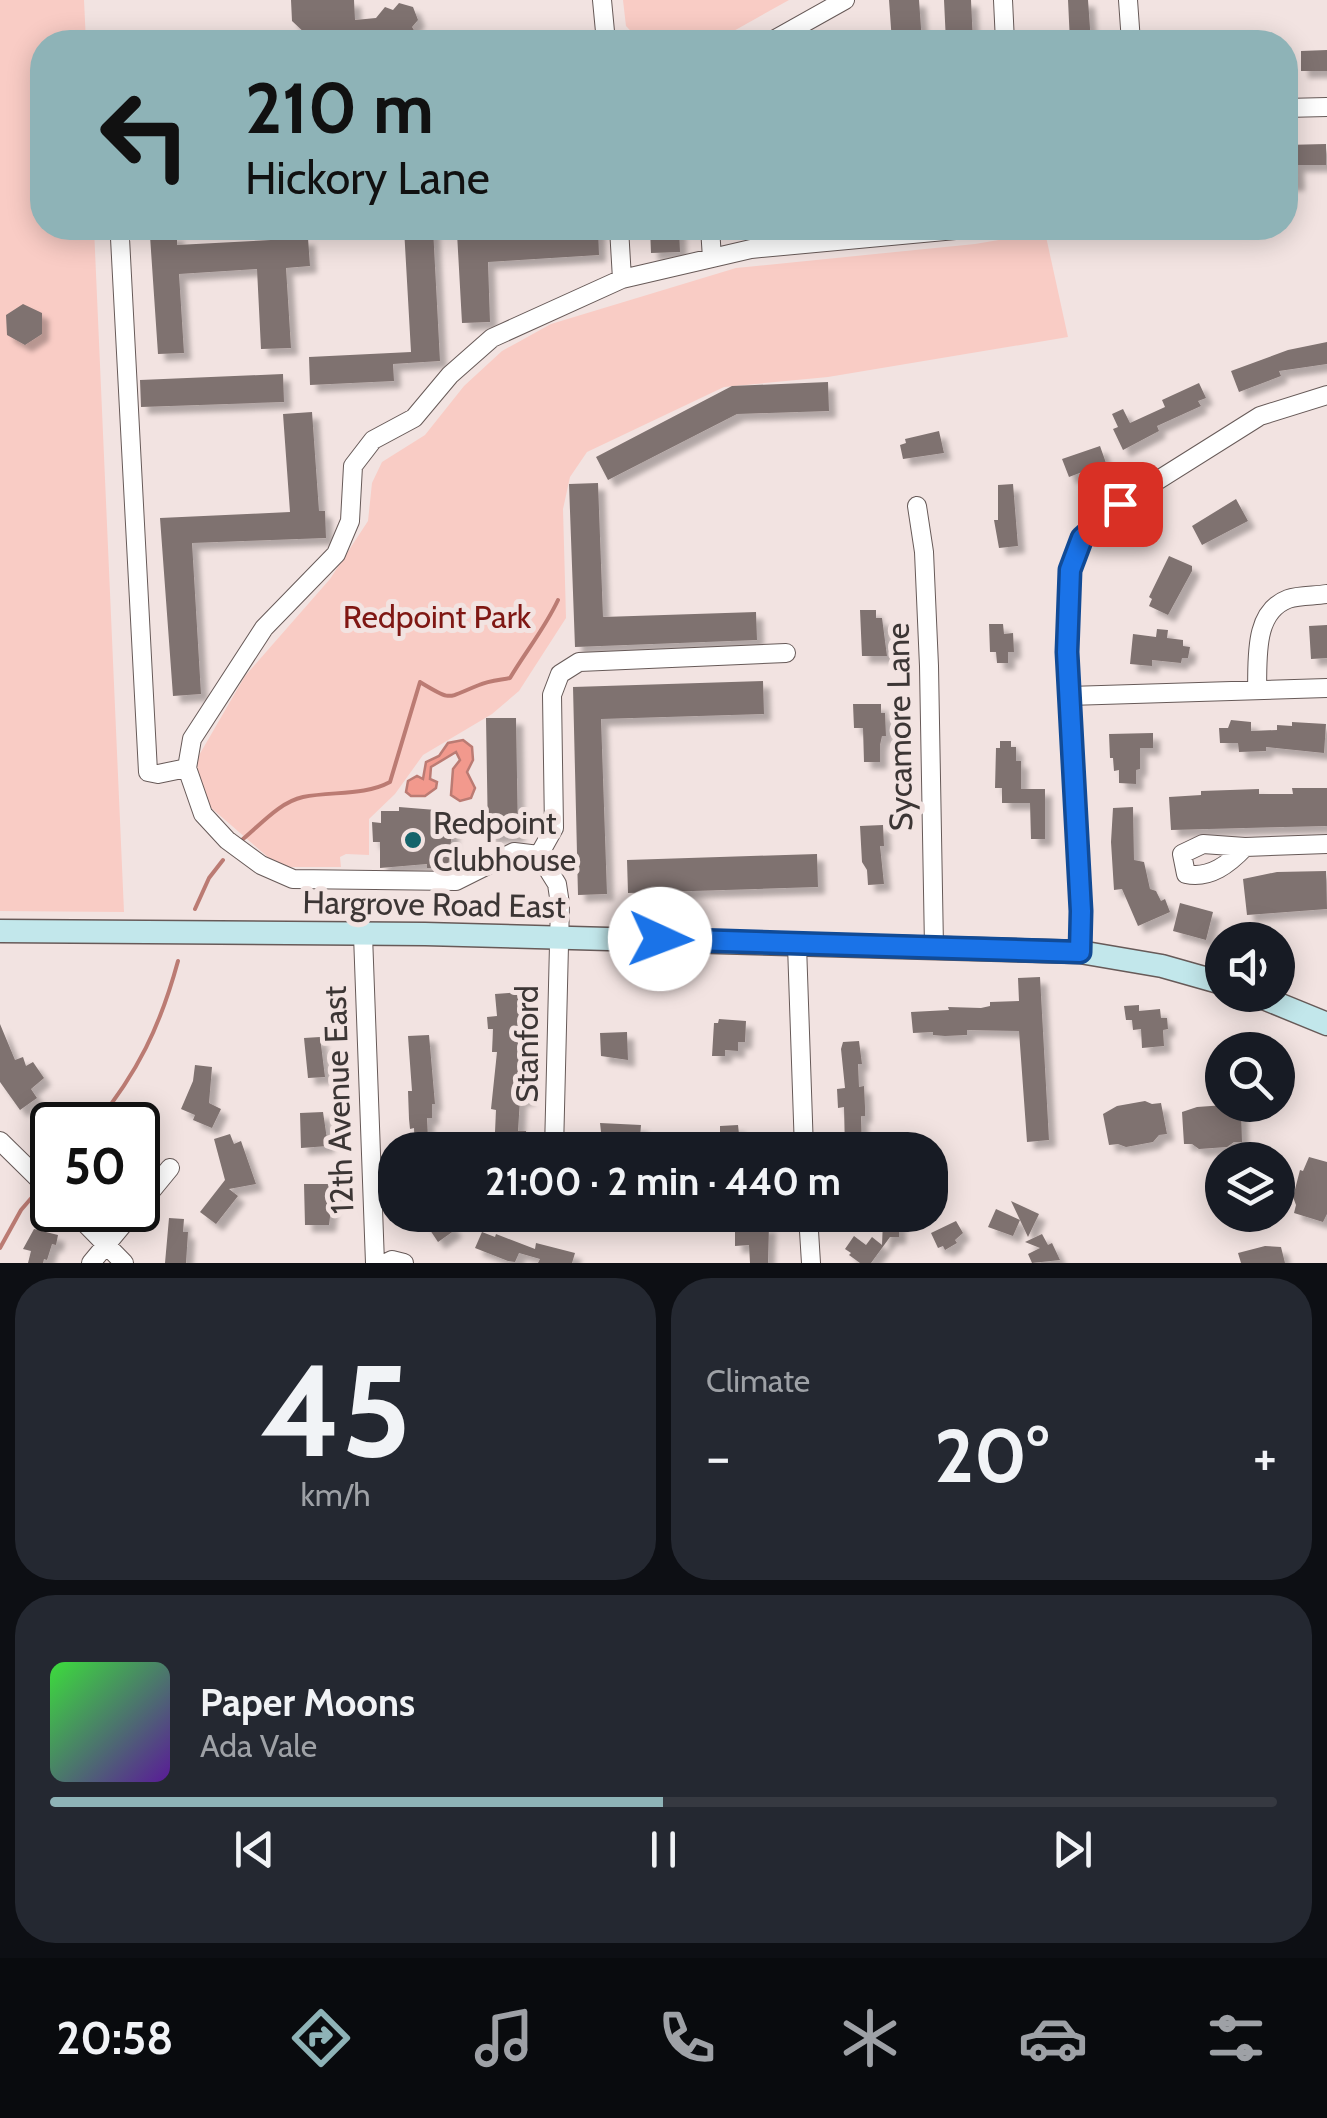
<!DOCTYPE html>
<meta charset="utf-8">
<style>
:root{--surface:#171b24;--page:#242831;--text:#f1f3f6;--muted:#9ea1a6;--line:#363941;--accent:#8eb3b7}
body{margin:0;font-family:Cabin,sans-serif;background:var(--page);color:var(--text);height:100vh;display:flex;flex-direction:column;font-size:38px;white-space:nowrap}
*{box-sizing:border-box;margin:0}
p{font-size:32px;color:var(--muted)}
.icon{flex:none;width:55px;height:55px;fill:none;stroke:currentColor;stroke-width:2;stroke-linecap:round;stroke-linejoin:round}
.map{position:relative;height:1263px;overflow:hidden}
.details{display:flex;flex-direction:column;gap:15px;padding:15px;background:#0d0f14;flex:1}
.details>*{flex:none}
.guide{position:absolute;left:30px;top:30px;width:1268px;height:210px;border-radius:40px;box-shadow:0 5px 25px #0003;background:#8eb3b7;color:#111;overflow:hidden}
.fabs{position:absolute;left:1205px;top:922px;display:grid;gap:20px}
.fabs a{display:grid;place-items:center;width:90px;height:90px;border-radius:50%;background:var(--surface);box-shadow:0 5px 25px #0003;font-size:50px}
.speed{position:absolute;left:30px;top:1102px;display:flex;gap:20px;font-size:50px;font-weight:700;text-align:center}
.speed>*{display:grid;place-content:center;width:130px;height:130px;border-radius:50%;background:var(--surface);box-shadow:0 5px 25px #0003;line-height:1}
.speed .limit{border:5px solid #111;border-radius:15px;background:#fff;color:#111}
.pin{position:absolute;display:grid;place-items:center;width:85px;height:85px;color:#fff;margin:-42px;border-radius:20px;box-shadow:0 5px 15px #0006}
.me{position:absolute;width:110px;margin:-55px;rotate:92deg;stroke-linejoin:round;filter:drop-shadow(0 0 8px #0008)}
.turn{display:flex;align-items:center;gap:35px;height:210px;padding:0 50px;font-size:45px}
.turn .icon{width:130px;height:130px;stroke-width:2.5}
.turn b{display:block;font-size:70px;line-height:85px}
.big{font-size:75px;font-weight:800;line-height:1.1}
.details .tile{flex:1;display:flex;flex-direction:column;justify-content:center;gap:15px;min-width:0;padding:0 35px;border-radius:40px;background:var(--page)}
.details .dial{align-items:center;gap:0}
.dial b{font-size:130px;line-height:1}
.song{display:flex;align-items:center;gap:30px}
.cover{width:120px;height:120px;border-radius:15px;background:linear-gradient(135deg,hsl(120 70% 55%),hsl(270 70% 35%))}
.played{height:10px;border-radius:5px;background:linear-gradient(90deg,var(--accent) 50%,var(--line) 50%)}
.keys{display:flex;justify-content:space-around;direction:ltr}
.heat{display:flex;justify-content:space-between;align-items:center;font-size:55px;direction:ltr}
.details .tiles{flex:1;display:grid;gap:15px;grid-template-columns:1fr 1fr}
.tile:last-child{grid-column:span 2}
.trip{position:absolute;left:378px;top:1132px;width:570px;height:100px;border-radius:40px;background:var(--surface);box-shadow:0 5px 25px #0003;font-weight:800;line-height:100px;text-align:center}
.dock{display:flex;height:160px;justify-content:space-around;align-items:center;background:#090b0e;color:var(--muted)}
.dock .icon{width:70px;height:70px}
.dock .selected{color:var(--accent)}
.dock b{font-size:45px;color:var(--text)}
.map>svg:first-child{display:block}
.green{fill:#f9ccc5}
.water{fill:#f2998d;stroke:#bb7b73;stroke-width:2.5}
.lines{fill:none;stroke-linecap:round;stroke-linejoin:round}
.stream{stroke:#bb7b73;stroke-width:4}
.building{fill:#7f7270;filter:url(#shadow)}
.minor-casing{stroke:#675a58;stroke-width:20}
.secondary-casing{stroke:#675a58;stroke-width:25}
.minor{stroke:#fff;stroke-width:18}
.secondary{stroke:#c2e7eb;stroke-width:22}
.route-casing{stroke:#114b97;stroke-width:25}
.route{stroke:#1a73e8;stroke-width:18}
.poi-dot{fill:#15646b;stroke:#f2e3e1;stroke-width:4}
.labels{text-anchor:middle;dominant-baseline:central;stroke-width:10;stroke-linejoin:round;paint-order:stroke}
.park-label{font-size:32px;fill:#7f1713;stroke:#f2e3e1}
.street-label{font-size:32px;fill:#3c3635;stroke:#f2e3e1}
.poi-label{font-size:32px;fill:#3c3635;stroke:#f2e3e1;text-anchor:start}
</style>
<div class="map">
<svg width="1327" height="1263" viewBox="0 0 1327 1263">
<defs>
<filter id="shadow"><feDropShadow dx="7" dy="7" stdDeviation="2.5" flood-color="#0004"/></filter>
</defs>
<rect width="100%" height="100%" fill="#f2e3e1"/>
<path class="green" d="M0,0H84L86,42H42V228H94L124,912L0,911Z
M623,0H789L714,42H641L626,26Z
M1045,232L1068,337L828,377L724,387L587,452L570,477L563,509L566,618L519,691L492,714L423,755L395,794L369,819V855L346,854L340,857L341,867H290L269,858L209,806L197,773L198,757L245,676L330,579L368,521L372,483L382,462L425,435L464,386L502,351L551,324L736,268L975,244Z"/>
<path class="water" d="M463,740L472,747L473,760L467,772L475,788L471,798L460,801L451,795L453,769L460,760L456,752L431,767L430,779L437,782L436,788L425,796H411L406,792L408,781L417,776L423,779L426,762L439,756L448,743Z"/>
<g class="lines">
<path class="stream" d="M243,839C261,824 280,802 303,797C333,791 364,796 390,782L420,682C453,702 446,698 479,685C488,681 500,680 510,678C526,651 545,628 558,600
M195,909L209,878L223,860
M95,1125C138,1072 160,1027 178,961
M0,1248L21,1210L40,1188"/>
</g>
<path class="building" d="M291,0H354L355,20L376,18L385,7L393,10L399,3L413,7L418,20L412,27L421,42H301L307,35L292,21Z
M889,0H919L922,42H892Z
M944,0H971L973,42H946Z
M1068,0H1088L1091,42H1070Z
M1327,50V71H1301V51Z
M1326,144V165H1297L1298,184H1285V145Z
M404,228H433L440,361L393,364L394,381L310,385L309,357L411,352Z
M598,228L599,255L488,262L490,322L462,323L457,233Z
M650,228H679L680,252L651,253Z
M177,234V245L308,238L310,266L286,268L291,348L261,349L257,269L179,274L184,353L158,354L150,236Z
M23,304L42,313V334L25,345L7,335L6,315Z
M1327,342V364L1279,371L1281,376L1239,392L1231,371L1288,350Z
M283,374L284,402L141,407L140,380Z
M828,382L829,411L737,414L608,480L596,457L732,386Z
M1199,383L1206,398L1198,401L1201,406L1157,426L1159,431L1123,450L1113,429L1118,427L1112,414L1123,409L1130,423L1165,407L1162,400Z
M312,412L319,511H325L326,538L192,543L201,694L173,696L160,518L290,512L283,414Z
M939,431L944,453L903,459L900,445L906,443L905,439Z
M1100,446L1106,463L1069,477L1062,459Z
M598,483L603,617L756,612L757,640L575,647L569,484Z
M1013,484L1018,546L999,548L994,520H998V485Z
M1236,499L1248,521L1202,545L1192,526Z
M1169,556L1192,566V571L1168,615L1149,606L1152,599L1149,597Z
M860,610H876V618H882L887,656H862Z
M989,624H1003L1004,634L1013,633L1014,652H1008V663H997L996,652H990Z
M1327,625V658L1311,659L1309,626Z
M1157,629L1168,630L1167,638L1183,640V646L1190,647L1188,658H1182L1181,663L1152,660V666L1130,664L1133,634L1156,637Z
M763,681L764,714L601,719L607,894L578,895L573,687Z
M853,704H881V713H885L886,736H882L880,745V762H864L863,728H854Z
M486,718H516L518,835L488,836Z
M1231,720L1251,722V731L1277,730V725L1292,726V722L1326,724L1324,753L1266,747V751L1239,752L1238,743H1220L1219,728H1228Z
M1153,733V748H1140V769L1136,770V784L1119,783V770L1114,771L1113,758H1110L1109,734Z
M1000,741H1011V747H1016V761H1021V789H1045V839H1031L1030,803H1002V788H995L996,748H1000Z
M1292,788H1327V826L1171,830L1169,797L1201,795V791L1259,789V794H1293Z
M399,807L448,811V823H453L448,868H427V864L380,868V842H373L372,822L381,823V811H399Z
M1133,807L1134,860L1144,862L1150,889L1156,891L1161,901L1165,899L1170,912L1138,926L1122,889L1114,890L1111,842L1113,808Z
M883,825L884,846H880L884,884L868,885L867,870L862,862L860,826Z
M817,854L818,887L628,893L627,860Z
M1326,871L1327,909L1247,915L1243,879L1277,872Z
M1180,903L1213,912L1206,940L1173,931Z
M1040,977L1049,1140L1027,1142L1019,1031L967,1030V1035L945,1036L933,1035V1032L913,1033L911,1012L949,1010L948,1007L981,1008L990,1006V1002L1019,1001L1018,978Z
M520,992L523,1011H527L530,1062L528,1099H520L518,1131H526L527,1150H492L491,1133L495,1132L496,1110L491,1109L497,1052H492L493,1029H488L487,1017L497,1016L495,994Z
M1139,1005V1011L1160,1009L1161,1018H1167L1168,1029L1163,1030L1164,1046L1142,1048L1141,1029L1133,1030L1132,1020H1126L1124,1006Z
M719,1019L746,1021L745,1042H738V1051L725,1050V1056H712L714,1023H718Z
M0,1024L15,1060L23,1057L26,1066L33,1062L44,1078L31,1089L37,1098L20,1110L0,1082Z
M627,1032L628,1060L601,1056L600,1033Z
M429,1035L435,1104H432V1118H427L428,1139H434V1150H415L414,1128L410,1129L409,1119L408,1091H412L408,1036Z
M320,1037L325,1077L308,1078L304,1038Z
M859,1041L862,1064H858L859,1087L864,1086L865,1107V1116H861L862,1150H845L844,1107L838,1108L837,1089L845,1088L841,1049L843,1042Z
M195,1065L212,1067L209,1103L221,1109L212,1128L193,1120L195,1115L181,1109L193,1081Z
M1145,1101L1152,1104L1161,1103L1167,1134L1159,1135L1153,1142L1126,1147L1118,1144L1109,1145L1103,1114L1117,1106Z
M1225,1105L1232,1110H1241L1242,1142H1234L1227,1147L1199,1149L1192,1144H1184L1182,1112L1197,1107Z
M323,1112L328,1146L301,1148L300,1113Z
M600,1123L641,1125L640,1137H629V1150H603Z
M738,1125L739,1134L753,1133L754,1150H730V1137H720V1126Z
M230,1134L234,1144L241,1141L256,1184L229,1189L238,1196L216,1224L200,1212L225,1180L214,1139Z
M1309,1157L1327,1162V1214L1323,1222L1294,1213L1296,1205L1293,1197L1300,1170L1303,1171Z
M304,1184H334L329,1225H305Z
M1011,1201L1039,1214L1028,1237L1020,1220L1013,1236L988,1227L996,1209L1020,1220Z
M420,1215H444L455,1230L438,1242Z
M735,1215H755L756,1226L769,1225L768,1263H750L749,1245L735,1246Z
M169,1218L184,1219L183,1232H188L186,1263H165Z
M883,1221H899V1237H890L871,1263H860L849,1255L851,1253L845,1249L854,1236L866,1245L872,1237L882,1245Z
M956,1221L963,1233L955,1240L957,1243L945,1250L943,1246L938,1248L931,1233Z
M34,1229L58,1235L56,1245L52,1244L47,1260L44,1259L43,1263H28L31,1251L23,1249Z
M482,1232L495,1237L496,1234L535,1249L536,1243L575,1253L572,1263H538L540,1259L519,1253L515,1262L508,1261L475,1248Z
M1042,1234L1048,1245L1052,1243L1060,1260L1032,1263L1028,1254L1040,1248L1025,1242Z
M1265,1246L1281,1247L1285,1263H1241L1238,1253Z"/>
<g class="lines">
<g class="minor-casing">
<path id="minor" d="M602,0L606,42
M1003,0L1005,42
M1128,0L1131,42
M770,42L845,0
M1285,108L1327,107
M125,228L120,238L148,772L158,774L187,768
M619,228L622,279
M710,228L712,258
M917,506L924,552L929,666L934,947
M1257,690C1258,660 1253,612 1288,599C1299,595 1315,596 1327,594
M1069,696L1327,688
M1203,844L1245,847C1229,864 1210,879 1186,874L1182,854Z
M1245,847L1327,844
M539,855L554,828L552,695L560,674L579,662L786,653
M363,935L375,1263
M797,945L804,1150
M1080,952L1081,911L1067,652L1070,570L1082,538L1120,504L1260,416L1327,395
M0,1141L52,1192
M554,1150L560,904L557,884L539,855L514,852L456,881L293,879L261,865L227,840L203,814L187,768L192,739L264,628L336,554L350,521L353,466L373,440L414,418L450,375L492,338L622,279L751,249L977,228
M138,1207L170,1168
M72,1210L124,1263
M808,1215L811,1263
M91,1263L135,1210
M386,1263L392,1260L404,1263"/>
</g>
<g class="secondary-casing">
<path id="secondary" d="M0,931L425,934L1080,952L1162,966L1222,983
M1256,995L1327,1024"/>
</g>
<use href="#minor" class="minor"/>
<use href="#secondary" class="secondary"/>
</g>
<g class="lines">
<g class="route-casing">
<path id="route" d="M660,939L1080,952L1081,911L1067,652L1070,570L1082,538L1120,504"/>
</g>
<use href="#route" class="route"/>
</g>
<circle class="poi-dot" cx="413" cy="840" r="10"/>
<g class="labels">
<g class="park-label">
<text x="437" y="616">Redpoint Park</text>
</g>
<g class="street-label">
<text transform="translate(899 727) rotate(-91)">Sycamore Lane</text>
<text transform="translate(434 904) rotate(1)">Hargrove Road East</text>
<text transform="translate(526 1044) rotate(-90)">Stanford</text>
<text transform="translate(338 1100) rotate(-92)">12th Avenue East</text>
</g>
<g class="poi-label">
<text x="433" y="822">Redpoint<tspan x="433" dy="37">Clubhouse</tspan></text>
</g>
</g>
</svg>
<div class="fabs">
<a><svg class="icon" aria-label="sound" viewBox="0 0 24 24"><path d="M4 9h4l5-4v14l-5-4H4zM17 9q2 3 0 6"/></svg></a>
<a><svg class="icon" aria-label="search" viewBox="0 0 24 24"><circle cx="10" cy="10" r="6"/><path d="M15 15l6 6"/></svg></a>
<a><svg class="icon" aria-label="layers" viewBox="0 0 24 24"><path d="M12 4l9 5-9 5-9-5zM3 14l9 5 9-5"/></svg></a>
</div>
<div class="speed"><div class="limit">50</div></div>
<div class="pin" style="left:1120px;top:504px;background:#d93025"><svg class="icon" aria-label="arrive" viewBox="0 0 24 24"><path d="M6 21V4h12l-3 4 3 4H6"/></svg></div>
<svg class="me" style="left:660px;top:939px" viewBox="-20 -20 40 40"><circle r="19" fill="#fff"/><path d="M0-13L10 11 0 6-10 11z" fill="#1a73e8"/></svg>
<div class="trip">21:00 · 2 min · 440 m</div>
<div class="guide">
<div class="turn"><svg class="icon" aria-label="left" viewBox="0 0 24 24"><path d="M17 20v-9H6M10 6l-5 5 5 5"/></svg><div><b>210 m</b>Hickory Lane</div></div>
</div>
</div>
<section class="details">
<div class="tiles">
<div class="tile dial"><b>45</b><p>km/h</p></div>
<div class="tile"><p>Climate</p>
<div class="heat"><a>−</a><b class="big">20°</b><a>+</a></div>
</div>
<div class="tile">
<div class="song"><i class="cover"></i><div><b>Paper Moons</b><p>Ada Vale</p></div></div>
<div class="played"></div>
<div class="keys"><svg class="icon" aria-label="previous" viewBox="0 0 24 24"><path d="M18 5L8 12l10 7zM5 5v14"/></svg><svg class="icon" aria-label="pause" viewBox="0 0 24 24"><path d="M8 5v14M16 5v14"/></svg><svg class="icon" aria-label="next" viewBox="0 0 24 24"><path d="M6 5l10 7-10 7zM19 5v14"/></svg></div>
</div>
</div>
</section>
<nav class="dock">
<b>20:58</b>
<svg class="icon selected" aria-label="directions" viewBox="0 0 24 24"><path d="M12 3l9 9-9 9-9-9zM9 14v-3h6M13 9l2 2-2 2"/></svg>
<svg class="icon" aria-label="music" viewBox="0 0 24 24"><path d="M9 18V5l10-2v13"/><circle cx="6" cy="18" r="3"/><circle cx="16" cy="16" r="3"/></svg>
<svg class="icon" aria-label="phone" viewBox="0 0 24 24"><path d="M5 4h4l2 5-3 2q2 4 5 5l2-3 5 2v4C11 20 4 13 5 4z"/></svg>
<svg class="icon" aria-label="climate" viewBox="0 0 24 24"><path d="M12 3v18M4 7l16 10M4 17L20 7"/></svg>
<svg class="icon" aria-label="car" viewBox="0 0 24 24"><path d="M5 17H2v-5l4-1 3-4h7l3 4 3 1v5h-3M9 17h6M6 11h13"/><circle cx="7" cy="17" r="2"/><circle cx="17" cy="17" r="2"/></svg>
<svg class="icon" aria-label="filters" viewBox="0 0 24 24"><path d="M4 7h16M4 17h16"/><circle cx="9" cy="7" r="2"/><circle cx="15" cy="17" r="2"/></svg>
</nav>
